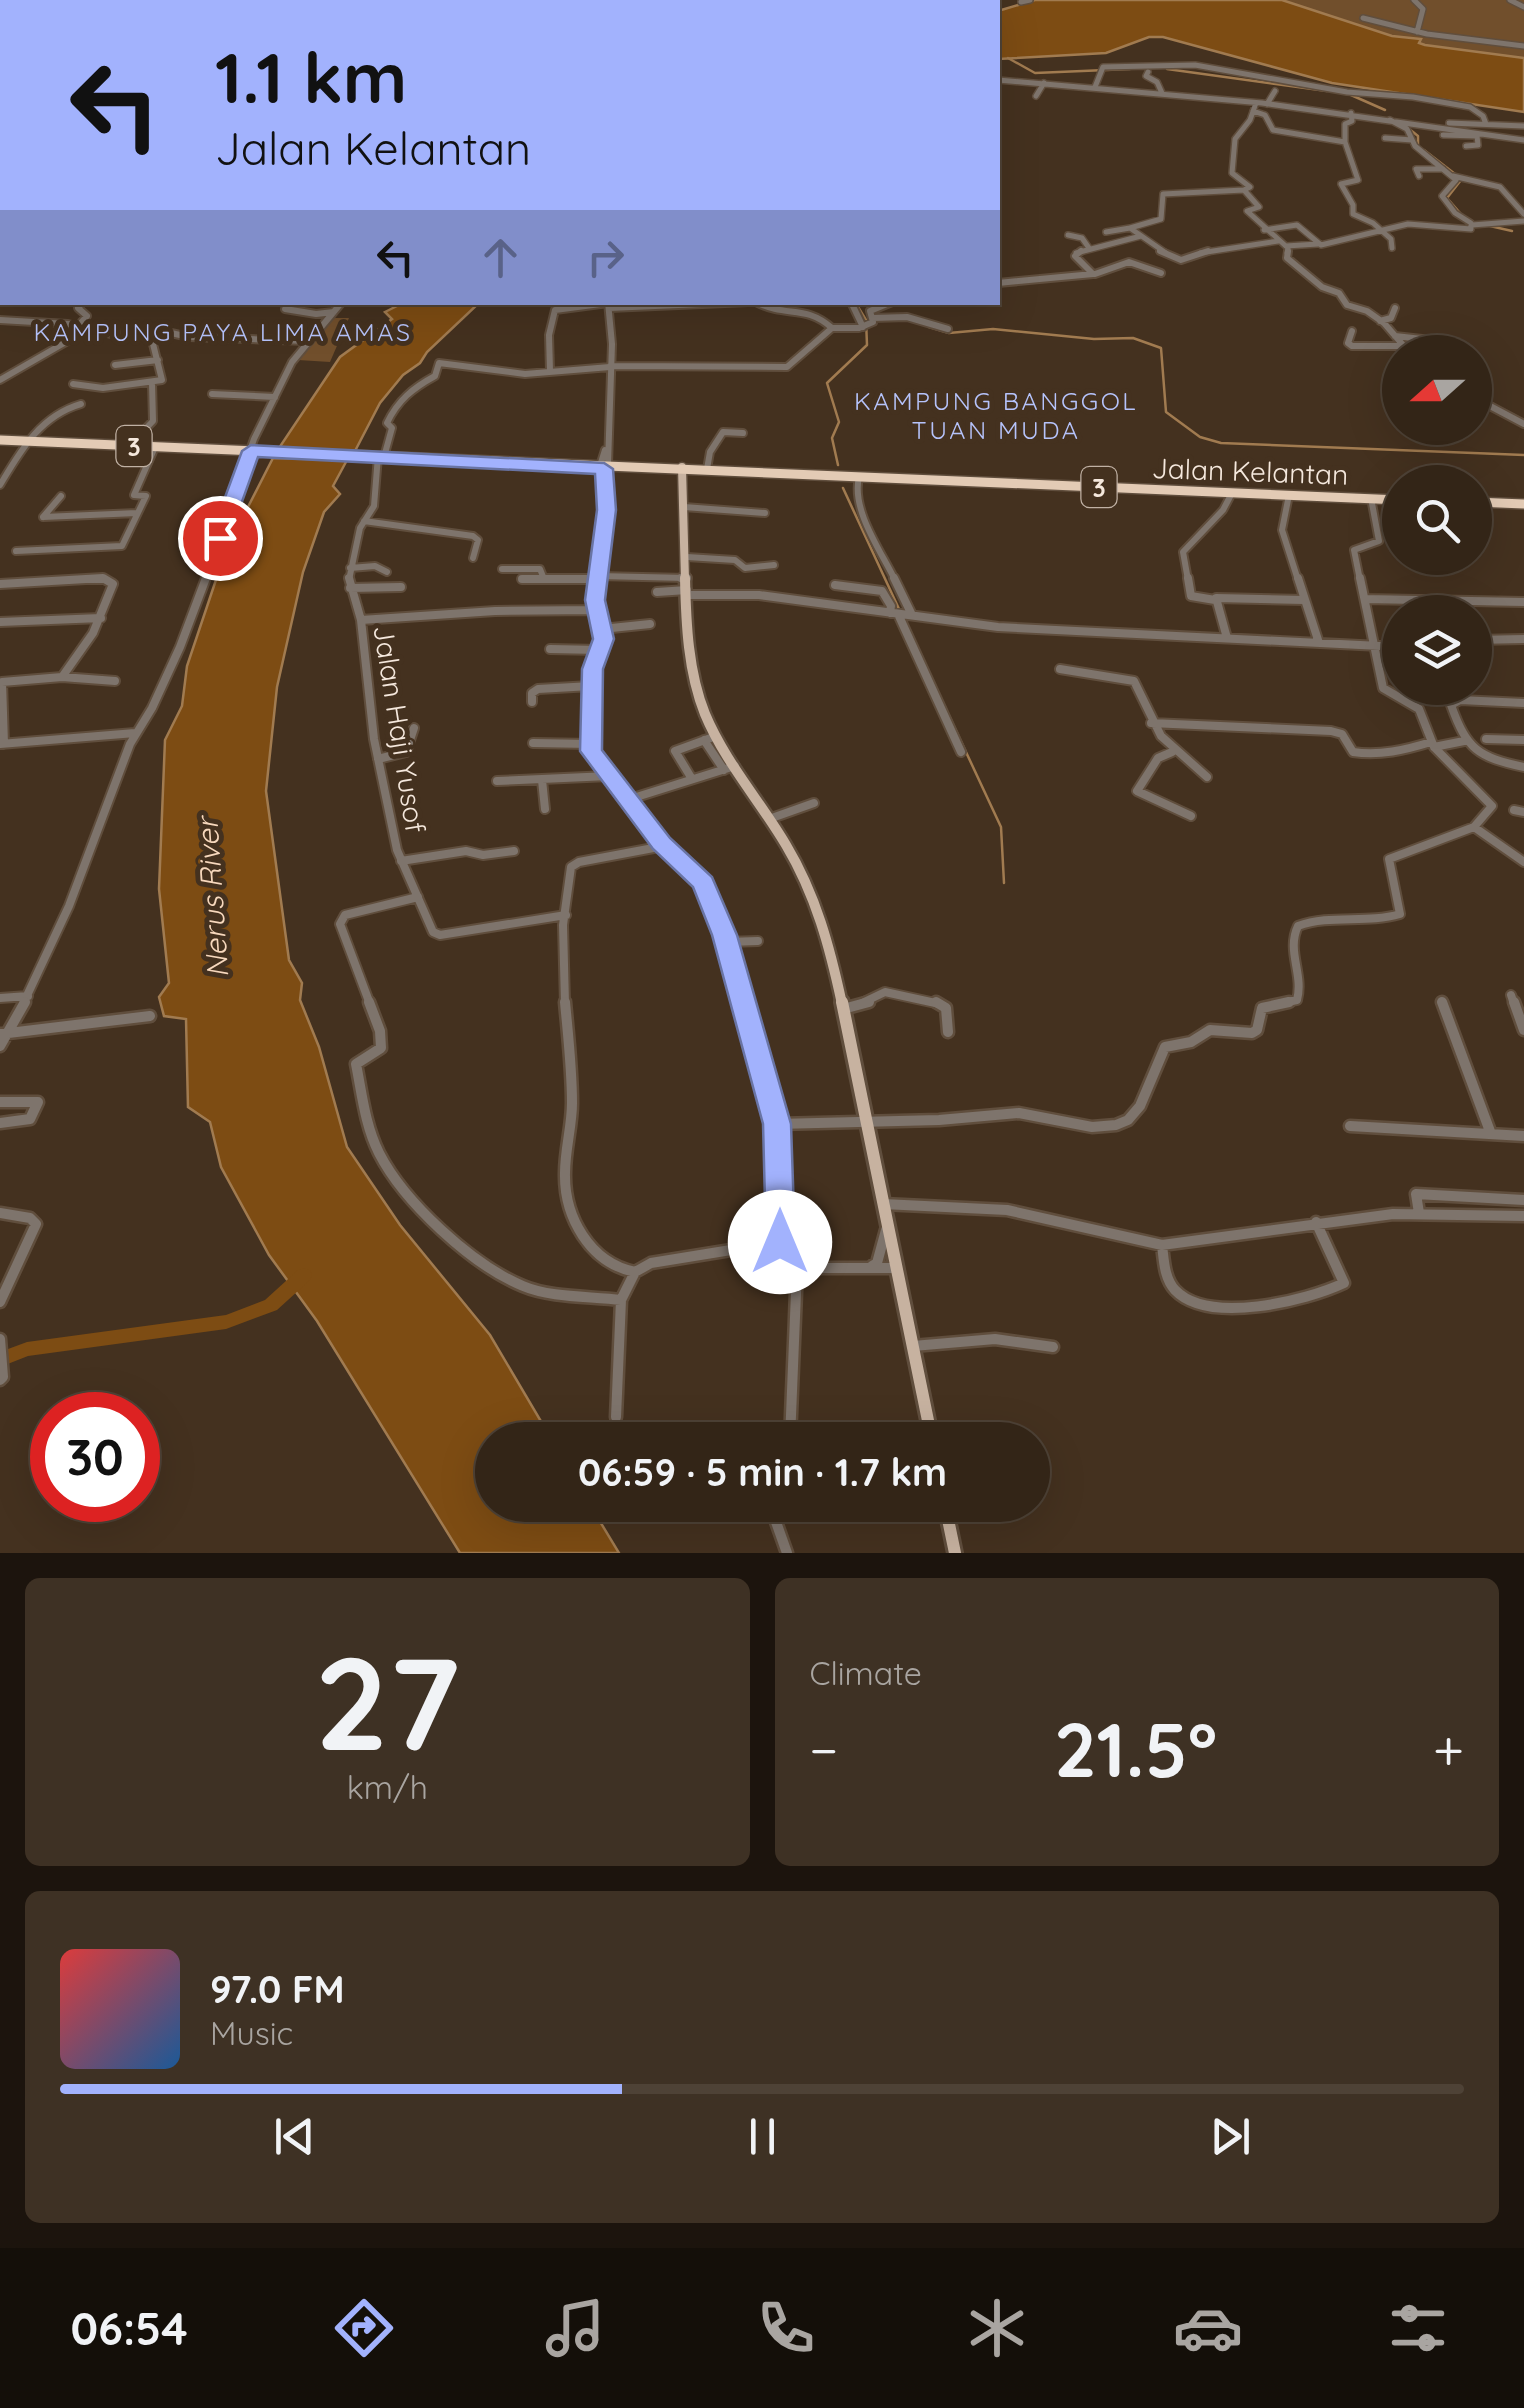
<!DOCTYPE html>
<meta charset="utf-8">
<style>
:root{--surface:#332517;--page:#3e3124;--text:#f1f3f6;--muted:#a9a5a1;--line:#4e4236;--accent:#a2b2fd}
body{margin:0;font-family:Quicksand,sans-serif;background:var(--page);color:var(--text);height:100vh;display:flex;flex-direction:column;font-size:38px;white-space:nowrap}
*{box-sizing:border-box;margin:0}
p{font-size:32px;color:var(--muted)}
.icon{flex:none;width:55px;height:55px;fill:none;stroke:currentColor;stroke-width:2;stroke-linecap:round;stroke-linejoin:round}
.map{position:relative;height:1553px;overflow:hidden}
.details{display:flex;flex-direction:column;gap:25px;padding:25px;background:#1c140d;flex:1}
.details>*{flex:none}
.hud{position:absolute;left:0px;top:0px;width:1000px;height:305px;box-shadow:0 10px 40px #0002,0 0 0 2px var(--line);background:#a2b2fd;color:#111;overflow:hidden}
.needle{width:65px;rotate:249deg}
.fabs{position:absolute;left:1382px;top:335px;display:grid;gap:20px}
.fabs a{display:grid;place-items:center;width:110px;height:110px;border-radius:50%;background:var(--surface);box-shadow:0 10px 40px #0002,0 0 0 2px var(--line);font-size:50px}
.speed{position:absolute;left:30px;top:1392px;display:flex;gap:20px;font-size:50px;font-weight:700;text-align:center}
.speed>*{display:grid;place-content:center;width:130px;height:130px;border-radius:50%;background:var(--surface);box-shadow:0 10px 40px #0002,0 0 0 2px var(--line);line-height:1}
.speed .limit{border:15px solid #d22;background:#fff;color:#111}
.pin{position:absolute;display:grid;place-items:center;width:85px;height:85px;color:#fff;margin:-42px;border:5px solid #fff;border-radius:50%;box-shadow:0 2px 10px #0007}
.me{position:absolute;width:110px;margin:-55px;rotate:0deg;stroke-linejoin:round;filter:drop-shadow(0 0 8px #0008)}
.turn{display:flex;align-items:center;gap:35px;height:210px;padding:0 50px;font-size:45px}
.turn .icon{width:130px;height:130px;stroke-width:2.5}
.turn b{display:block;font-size:70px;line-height:85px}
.lanes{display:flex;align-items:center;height:95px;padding:0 50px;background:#0003;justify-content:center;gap:50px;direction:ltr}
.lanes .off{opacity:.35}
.big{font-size:75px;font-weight:700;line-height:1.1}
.details .widget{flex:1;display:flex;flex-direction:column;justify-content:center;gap:15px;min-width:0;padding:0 35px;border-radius:15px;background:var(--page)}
.details .dial{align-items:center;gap:0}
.dial b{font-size:130px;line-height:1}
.song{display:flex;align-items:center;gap:30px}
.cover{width:120px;height:120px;border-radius:15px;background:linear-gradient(135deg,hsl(0 70% 55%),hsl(210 70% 35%))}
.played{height:10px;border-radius:5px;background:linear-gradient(90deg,var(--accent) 40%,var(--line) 40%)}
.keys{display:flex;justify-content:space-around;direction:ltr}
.heat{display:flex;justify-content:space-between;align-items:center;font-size:55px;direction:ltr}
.details .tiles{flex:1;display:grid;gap:25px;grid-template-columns:1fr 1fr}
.widget:last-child{grid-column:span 2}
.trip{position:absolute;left:475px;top:1422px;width:575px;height:100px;border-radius:50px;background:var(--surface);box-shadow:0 10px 40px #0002,0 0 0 2px var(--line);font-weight:700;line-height:100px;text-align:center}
.menu{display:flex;height:160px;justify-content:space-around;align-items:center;background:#140f09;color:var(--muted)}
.menu .icon{width:70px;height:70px}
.menu .selected{color:var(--accent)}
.menu b{font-size:45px;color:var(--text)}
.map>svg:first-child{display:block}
.green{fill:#714f2c}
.water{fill:#7d4c13;stroke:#a17b50;stroke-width:2.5}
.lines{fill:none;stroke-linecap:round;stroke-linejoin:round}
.stream{stroke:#a17b50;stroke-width:2.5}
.river{fill:#7d4c13;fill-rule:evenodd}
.minor-far3-casing{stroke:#604e3d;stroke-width:8}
.minor-far2-casing{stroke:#604e3d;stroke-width:10}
.minor-far1-casing{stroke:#604e3d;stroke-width:12}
.minor-casing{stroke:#604e3d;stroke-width:15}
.major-far2-casing{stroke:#604e3d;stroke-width:11}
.major-far1-casing{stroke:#604e3d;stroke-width:15}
.major-casing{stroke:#604e3d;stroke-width:18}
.highway-casing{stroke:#604e3d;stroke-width:12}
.minor-far3{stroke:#7e746c;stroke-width:5}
.minor-far2{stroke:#7e746c;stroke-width:6}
.minor-far1{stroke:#7e746c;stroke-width:8}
.minor{stroke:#7e746c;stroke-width:10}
.major-far2{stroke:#c7b2a0;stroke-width:8}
.major-far1{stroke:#c7b2a0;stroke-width:10}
.major{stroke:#c7b2a0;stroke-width:12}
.highway{stroke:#e3cbb5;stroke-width:9}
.route{fill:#a2b2fd;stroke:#6974a4;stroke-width:2.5}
.labels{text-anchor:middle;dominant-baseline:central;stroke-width:10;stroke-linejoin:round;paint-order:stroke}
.far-neighbourhood-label{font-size:25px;letter-spacing:2.5px;fill:#b6c3fb;stroke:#44311f}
.shield{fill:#44311f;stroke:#c0b1a4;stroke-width:2.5}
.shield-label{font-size:25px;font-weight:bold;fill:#f5e8dd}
.street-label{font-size:28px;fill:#f5e8dd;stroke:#44311f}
.water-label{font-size:30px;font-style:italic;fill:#f7d8bd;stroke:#44311f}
</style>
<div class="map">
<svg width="1524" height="1553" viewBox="0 0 1524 1553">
<rect width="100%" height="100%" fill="#44311f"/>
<path class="green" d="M1282,0H1524V58L1425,45L1418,43L1421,39L1392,36Z
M332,318H349L330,362L298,360L320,328Z"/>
<path class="water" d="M1035,0H1282L1392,36L1421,39L1419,43L1425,45L1524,58V112L1332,83L1163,37H1149L1106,53L998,59V11Z
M405,302L479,303L427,352L420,363L403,375L380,403L355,451L279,448L340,357L392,319L385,312Z
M273,458L347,460L333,486L340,494L324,512L303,572L277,687L266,791L289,960L302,983L300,1000L319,1047L347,1147L400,1225L490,1335L552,1440H492V1505H590L619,1553H460L317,1321L269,1255L221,1167L210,1122L188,1107L186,1019L164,1016L159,997L169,983L159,889L165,740L182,706L187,666L226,550Z"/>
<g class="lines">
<path class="stream" d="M1008,58L1035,73L1130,69
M1167,69L1327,91
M1351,95L1385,110
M1408,128L1418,136V145
M1424,150L1455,174
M1460,213L1447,198L1461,180
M1490,226L1512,231
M929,327L949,333L993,329L1094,339L1133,338L1161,348L1166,412L1200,437L1221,443L1524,455
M838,465L832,438L839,422L827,383L867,345L866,320L855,302
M843,488L899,609
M909,630L1001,827L1004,883"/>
<path class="river" d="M304,1268L310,1270L312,1275L310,1280L277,1310L226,1329L28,1356L0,1367V1352L27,1342L226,1315L265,1300L298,1270Z"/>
<g class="minor-far3-casing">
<path id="minor-far3" d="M1414,0L1423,9L1417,32
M1510,0L1524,7
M378,1H393
M20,2L25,0
M97,2L117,0
M345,2L360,0
M412,2L429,0
M500,2L511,1
M1021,2L1030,0
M1363,18L1427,34L1524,46
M0,61L2,57
M1148,72L1146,76L1157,82L1162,93
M998,80L1262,103L1524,140
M1095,87L1103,67L1195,65L1347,92L1413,97L1470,107L1483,116L1486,124
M1036,96L1044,83
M1256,103L1250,120L1235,139L1232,173L1250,187L1244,190L1259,207L1247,211L1288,248L1287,253
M1267,104L1275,91
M1253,111L1265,115L1273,130L1345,142L1358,180L1341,184L1353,205V214L1373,223L1391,239L1392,248
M1449,123L1524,126
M1443,135L1477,136
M1385,138L1412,140
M1345,142V124L1352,121L1351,113
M1466,146L1478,145L1477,136
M1419,176L1416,169H1443
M1453,176L1500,187L1524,214
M1472,225L1524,221
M1264,230L1297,225L1321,245L1408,224L1471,229V223L1455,213L1442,196L1456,180L1415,146L1407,129L1390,120
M1106,232L1130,228
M1068,235L1082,238L1089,248
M1286,246L1318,244
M1076,253L1141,236
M1166,253L1130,228L1161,219L1163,194L1244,190
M1200,253L1278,241"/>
</g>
<g class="minor-far2-casing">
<path id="minor-far2" d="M1160,251L1181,260L1208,251
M1288,251L1287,258L1322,287L1339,293L1347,305L1367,311L1384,323L1409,352
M1095,274L1129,262L1161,273
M998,283L1093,274L1075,256L1081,251
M756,302C787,318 805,304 832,328
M851,302L863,327
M609,308L748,302
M285,309L316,314L334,312
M872,318L907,317L948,329
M0,320L68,324L111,334L162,331L189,337L310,341
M1380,321L1391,318L1395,308
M77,327L87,316L78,308L83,302
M1352,331L1348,343L1352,346H1404
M1395,336L1431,340
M115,365L158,360
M610,366L787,367L832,328H859L873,322L870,311L892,302
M550,371L549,335L555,310L608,303
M0,380L85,331
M73,384L103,388L162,380L152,340
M212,394L275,397
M1475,398L1524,424
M129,446L153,421L152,383
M384,457L392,428L387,423C398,400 413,388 435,376L439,363L525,374L610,367
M603,469L608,464L612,344L608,302
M707,469L710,452L723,432L743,433
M859,477C851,510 881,551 895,580
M0,485C21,450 40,416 81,404
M1289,495L1282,530L1298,580
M684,507L765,513
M43,517L137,513
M43,517L61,496
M364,521L473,536L478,540L473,558
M16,551L122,546L146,496L134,495L155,447
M687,557L735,560L745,568L774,565
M350,568L375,566L387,572
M502,569H540L544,579
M598,576L687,578
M522,579H598
M63,580H107
M205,580L254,439L292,362L342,302
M349,580L360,528L374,506L378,456
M597,580L606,511L600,466L605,450
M1188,580L1183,552L1223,510L1232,493
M1360,580L1354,550L1379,541L1371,498"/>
</g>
<g class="minor-far1-casing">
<path id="minor-far1" d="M349,578L361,620L374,739L397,850L433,932L440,935L566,915
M598,578L595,600L603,639L593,669L591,751L630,799
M681,578H687
M894,578L912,615
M1188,578L1191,596L1215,600
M1298,578L1319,643
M522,579H598
M0,584L103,578L113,584L93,633L62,677L2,682L4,744
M835,585L882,591L891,606L890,613
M350,588L401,587
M657,592L687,590
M688,595H759L998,627L1400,647
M1365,599L1524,602
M898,614L961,752
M361,620L495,611L596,610
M0,622L101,618
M602,629L650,624
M1227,638L1216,598L1304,600
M1475,640L1524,639
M550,649L600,650
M1060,669L1134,681L1161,736L1207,777
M62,677L115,681
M532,702V693L538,689L591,686
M1524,703L1460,700L1451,705C1467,750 1478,757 1524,767
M1151,723L1331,731L1342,734L1353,752C1380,756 1405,750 1431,742
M1486,739L1524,740
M704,740L724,770
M533,743L591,744
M0,744L135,733
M1434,747L1464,741
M1172,752L1158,758L1137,791L1191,816
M378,759L406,752L414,728
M735,766L630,799L662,844L703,883L725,935L745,1004
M692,779L675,751L716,736
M542,780L545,809
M497,781L609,776
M1514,810L1524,812
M769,819L814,803
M1474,827L1524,862
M401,861L466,851L483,855L514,851
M727,942L758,941
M1511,995L1514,1004
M0,998L28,996
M23,1004L69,906L130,744L152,708L180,647L206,578
M370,1004L340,924L345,915L418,897
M565,1004L563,925L571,867L579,862L664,846
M860,1004L885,992L940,1004
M1278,1004L1297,1000C1304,974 1286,951 1298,926C1331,914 1366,924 1400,914L1389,859L1474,827L1492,806L1434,747L1419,709L1383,688L1360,578"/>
</g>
<g class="minor-casing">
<path id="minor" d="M369,1002L380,1031L381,1048L356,1064C362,1094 365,1125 379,1153C404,1202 472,1265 523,1286C551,1298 591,1296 621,1300L635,1272L651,1263L780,1242
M565,1002C568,1035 572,1069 572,1103C572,1126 565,1149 565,1173C564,1217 590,1263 635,1272
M744,1002L773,1105L779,1145L780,1242L797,1268L790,1440
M936,1002L946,1008L948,1032
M1442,1002L1491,1134
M1514,1002L1524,1030
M843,1009L869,1002
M0,1034L150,1016
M0,1046L25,1002
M0,1102H38L30,1119L0,1123
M777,1124L939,1120L1019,1113L1092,1127L1116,1125L1128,1120L1140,1106L1165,1047L1191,1042L1210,1030L1252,1033L1257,1030L1262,1008L1289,1002
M1350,1126L1524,1136
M883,1204L1007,1210L1162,1245L1393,1214L1524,1216
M0,1213L30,1218L36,1224L0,1302
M1419,1213L1416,1194L1524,1200
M1162,1245C1164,1260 1164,1278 1175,1290C1208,1325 1306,1301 1344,1283L1316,1222
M872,1266L877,1263L886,1230
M797,1268H896
M0,1339L3,1377L0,1380
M913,1346L995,1339L1053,1347
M616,1417L621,1300
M770,1505L787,1553"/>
</g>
<g class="major-far2-casing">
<path id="major-far2" d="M682,467L685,580"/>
</g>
<g class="major-far1-casing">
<path id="major-far1" d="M685,578C686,623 688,672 705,714C725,762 760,801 786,845C816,895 830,948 842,1004"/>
</g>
<g class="major-casing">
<path id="major" d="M842,1002L932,1440
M945,1505L955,1553"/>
</g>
<g class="highway-casing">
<path id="highway" d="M0,440L1400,500
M1475,502L1524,504"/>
</g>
<use href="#minor-far3" class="minor-far3"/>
<use href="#minor-far2" class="minor-far2"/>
<use href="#minor-far1" class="minor-far1"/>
<use href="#minor" class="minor"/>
<use href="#major-far2" class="major-far2"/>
<use href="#major-far1" class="major-far1"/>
<use href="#major" class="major"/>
<use href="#highway" class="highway"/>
</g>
<path class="route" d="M251,445L604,463L613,469L616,510L605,600L614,639L603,669L602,750L670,838L712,877L737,935L791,1124L795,1242L791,1251L780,1254L770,1251L766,1242L763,1124L712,935L693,887L653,849L580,751L582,669L593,639L585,600L597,510L595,474L258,457L229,538L220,544L213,542L210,538L242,451Z"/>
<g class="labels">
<g class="far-neighbourhood-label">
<text x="223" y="331">KAMPUNG PAYA LIMA AMAS</text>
<text x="996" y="400">KAMPUNG BANGGOL<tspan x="996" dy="29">TUAN MUDA</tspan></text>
</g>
<g class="shield">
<rect x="116.5" y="426" width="35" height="40" rx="8"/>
<rect x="1081.5" y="467" width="35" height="40" rx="8"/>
</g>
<g class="shield-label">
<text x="134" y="446">3</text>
<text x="1099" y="487">3</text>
</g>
<g class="street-label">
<text transform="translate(1250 471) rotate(2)">Jalan Kelantan</text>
<text transform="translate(400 729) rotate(81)">Jalan Haji Yusof</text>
</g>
<g class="water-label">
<text transform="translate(212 898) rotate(-94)">Nerus River</text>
</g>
</g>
</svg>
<div class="fabs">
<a><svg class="needle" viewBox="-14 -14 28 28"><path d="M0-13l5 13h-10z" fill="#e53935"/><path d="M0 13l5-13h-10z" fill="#a9a5a1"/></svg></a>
<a><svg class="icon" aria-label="search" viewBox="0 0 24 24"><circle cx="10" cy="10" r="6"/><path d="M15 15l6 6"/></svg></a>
<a><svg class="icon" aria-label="layers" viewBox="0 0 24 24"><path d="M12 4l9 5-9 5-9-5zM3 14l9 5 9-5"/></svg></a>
</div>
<div class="speed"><div class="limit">30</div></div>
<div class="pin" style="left:220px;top:538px;background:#d93025"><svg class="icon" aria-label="arrive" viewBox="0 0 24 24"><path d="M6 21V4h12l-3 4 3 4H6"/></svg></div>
<svg class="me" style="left:780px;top:1242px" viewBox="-20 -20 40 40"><circle r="19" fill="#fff"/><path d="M0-13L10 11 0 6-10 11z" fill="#a2b2fd"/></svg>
<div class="trip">06:59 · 5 min · 1.7 km</div>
<div class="hud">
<div class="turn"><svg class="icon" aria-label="left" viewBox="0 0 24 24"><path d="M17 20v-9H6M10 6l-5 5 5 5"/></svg><div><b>1.1 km</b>Jalan Kelantan</div></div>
<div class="lanes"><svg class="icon" aria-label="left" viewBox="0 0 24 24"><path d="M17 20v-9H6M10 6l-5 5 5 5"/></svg><svg class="icon off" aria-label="ahead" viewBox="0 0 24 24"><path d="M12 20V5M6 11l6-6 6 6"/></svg><svg class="icon off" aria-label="right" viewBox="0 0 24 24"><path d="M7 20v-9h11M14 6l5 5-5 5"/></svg></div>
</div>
</div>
<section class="details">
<div class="tiles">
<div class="widget dial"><b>27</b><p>km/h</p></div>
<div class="widget"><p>Climate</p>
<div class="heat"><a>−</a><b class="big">21.5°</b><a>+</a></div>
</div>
<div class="widget">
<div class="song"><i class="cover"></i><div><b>97.0 FM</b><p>Music</p></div></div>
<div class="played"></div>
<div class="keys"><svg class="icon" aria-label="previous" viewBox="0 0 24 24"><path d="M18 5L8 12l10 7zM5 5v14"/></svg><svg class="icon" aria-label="pause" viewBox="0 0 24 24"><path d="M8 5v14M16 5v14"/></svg><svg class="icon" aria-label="next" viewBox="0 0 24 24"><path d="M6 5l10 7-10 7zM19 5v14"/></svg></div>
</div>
</div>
</section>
<nav class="menu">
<b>06:54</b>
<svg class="icon selected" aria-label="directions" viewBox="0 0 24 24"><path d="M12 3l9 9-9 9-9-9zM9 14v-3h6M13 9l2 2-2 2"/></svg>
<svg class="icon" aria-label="music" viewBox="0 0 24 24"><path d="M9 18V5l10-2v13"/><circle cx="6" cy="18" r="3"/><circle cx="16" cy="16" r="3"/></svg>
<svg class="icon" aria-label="phone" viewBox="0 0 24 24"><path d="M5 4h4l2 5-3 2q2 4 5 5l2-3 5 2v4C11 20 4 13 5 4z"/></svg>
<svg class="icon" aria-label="climate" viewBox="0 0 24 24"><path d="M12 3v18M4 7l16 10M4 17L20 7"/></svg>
<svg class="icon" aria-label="car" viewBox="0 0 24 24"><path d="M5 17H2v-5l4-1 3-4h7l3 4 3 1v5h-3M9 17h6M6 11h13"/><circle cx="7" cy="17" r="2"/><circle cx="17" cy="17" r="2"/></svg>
<svg class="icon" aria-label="filters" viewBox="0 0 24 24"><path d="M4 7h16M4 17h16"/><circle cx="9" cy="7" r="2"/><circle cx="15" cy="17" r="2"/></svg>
</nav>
